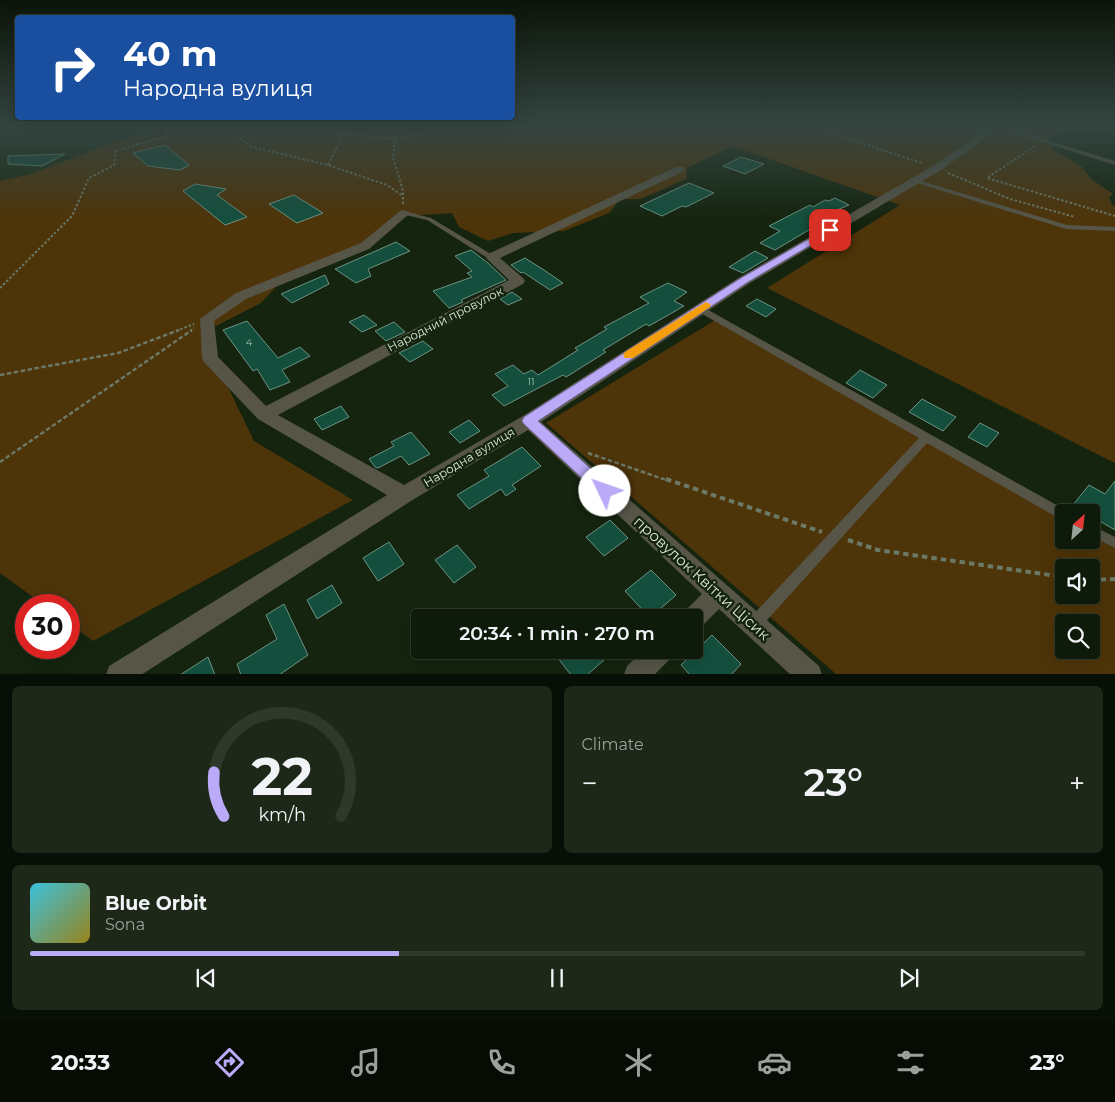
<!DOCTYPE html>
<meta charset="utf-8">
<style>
:root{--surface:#0f1b0a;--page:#1d2818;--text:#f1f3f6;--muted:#9ba19c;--line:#2f392b;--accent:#baaaf7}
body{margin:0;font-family:Montserrat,sans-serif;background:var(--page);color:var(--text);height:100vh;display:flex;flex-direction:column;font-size:19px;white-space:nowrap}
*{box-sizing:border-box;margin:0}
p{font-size:16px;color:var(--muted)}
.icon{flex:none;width:28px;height:28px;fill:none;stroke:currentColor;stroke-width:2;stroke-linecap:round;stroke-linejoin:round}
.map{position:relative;height:674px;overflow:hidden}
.side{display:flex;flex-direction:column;gap:12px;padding:12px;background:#080f06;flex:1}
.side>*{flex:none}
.guide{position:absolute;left:15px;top:15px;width:500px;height:105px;border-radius:5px;box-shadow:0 5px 20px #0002,0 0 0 1px var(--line);background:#1a4fa0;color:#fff;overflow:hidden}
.needle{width:32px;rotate:27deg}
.fabs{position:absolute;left:1055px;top:504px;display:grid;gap:10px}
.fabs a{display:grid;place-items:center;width:45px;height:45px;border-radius:5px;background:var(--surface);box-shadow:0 5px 20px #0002,0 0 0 1px var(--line);font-size:25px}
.speed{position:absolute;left:15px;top:594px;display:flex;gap:10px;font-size:25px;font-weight:700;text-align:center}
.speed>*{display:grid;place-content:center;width:65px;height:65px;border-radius:50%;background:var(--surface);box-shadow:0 5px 20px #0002,0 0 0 1px var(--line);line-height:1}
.speed .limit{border:8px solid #d22;background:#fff;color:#111}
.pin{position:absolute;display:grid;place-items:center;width:42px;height:42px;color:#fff;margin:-21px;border-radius:10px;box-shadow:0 2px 8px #0006}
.me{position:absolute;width:55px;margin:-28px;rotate:312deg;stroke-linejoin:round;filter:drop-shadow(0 0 4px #0008)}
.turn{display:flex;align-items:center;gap:18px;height:105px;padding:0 25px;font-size:22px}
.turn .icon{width:65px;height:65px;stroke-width:2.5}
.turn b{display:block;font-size:35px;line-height:42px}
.big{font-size:38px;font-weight:600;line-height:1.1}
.side .widget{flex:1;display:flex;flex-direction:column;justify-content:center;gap:8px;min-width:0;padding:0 18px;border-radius:8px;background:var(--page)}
.side .dial{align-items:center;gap:0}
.dial svg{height:130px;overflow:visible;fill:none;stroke:var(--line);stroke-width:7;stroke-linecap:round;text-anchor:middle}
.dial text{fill:var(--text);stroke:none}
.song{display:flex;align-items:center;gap:15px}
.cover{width:60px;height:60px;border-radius:8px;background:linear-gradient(135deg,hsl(190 70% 55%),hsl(50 70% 35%))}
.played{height:5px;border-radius:2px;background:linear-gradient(90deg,var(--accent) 35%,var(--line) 35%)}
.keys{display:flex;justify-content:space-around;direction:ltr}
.heat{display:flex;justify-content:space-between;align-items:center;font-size:28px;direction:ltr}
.side .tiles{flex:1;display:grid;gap:12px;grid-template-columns:1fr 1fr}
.widget:last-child{grid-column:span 2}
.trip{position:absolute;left:411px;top:609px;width:292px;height:50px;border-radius:5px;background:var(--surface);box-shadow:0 5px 20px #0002,0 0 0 1px var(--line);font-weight:600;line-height:50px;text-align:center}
.tabs{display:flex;height:80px;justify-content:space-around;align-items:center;background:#060b04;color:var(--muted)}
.tabs .icon{width:35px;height:35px}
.tabs .on{color:var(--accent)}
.tabs b{font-size:22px;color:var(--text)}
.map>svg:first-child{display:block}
.built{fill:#192d10}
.green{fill:#4e3409;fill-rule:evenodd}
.building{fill:#144f3d;stroke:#6e9283}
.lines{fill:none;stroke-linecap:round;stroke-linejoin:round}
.path-far2{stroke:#6b7966;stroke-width:2;stroke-dasharray:2.5 2;stroke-linecap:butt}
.path-far1{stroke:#6b7966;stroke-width:2.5;stroke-dasharray:4.5 2.5;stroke-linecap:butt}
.path{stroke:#6b7966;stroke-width:4;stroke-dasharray:5.5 4;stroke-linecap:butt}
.lane{fill:#565548;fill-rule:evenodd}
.street{fill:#565548;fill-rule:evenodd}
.route{fill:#baaaf7;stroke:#796ea1}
.slow{fill:#f59e0b}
.labels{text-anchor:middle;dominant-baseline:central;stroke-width:5;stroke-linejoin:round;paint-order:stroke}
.number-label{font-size:10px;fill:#a8c0b0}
.street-label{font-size:12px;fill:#dae5d6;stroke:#14240e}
.near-street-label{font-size:15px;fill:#dae5d6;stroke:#14240e}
</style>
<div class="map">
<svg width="1115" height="675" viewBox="0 0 1115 675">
<rect width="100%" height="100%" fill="#14240e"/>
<path class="built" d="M0,127H157L160,134L0,184Z"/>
<path class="green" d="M169,127H1066L1048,139L1054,150L1082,167L1091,179L1113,194L1109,197L1112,205L1115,206V463L767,288L900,205L732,146L687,168L686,179L641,199H620L609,213L564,231L513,233L488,241L459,227L452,213L396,217L362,245L285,277L261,303L202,333L254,441L353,500L93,641L69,623V605H44L0,573V181L31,174L123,139Z
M717,319L1064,515V540H1091V530L1115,543V674H836L546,423ZM1064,568H1091V595H1064ZM1064,622H1091V650H1064Z"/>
<path class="building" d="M165,145L189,165L180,170L148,166L133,153Z
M65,154L42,166L8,164V156Z
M741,157L764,164L745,174L723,166Z
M689,183L714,193L686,207L682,206L662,216L640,206Z
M195,184L226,189L217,195L247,217L225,225L183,191Z
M294,195L323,213L297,223L269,204Z
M835,198L849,205L832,212L836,214L775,250L760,243L780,231L769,226L810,205L813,207L825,200L829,201Z
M396,242L410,251L368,269L371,276L356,283L335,269Z
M471,250L488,263L506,280L461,300L463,302L449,308L433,291L472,277L467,273L472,271L455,256Z
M755,251L768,258L743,273L729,267Z
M525,258L547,272L563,283L550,290L523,272L521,273L511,265Z
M325,275L329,284L292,303L281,294Z
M668,283L687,292L674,301L684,306L649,326L646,324L603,350L606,352L566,377L563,375L504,406L492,395L508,386L495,374L513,365L524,374L532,370L538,375L578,350L575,348L607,329L604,327L649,303L640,297Z
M512,292L522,299L508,305L500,299Z
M757,299L776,309L766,317L746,306Z
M364,315L377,325L362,332L349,322Z
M247,321L278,358L300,347L310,356L282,370L290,382L270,390L257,369L253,371L223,330Z
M394,322L405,332L386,341L375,331Z
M423,341L433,349L410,362L399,353Z
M860,370L887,385L873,398L846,383Z
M922,399L956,417L943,431L909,412Z
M341,406L349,417L322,430L314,419Z
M469,420L480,431L460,443L449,432Z
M980,423L999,433L987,447L968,437Z
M411,432L430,454L409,465L401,456L378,468L375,467L369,459L394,446L391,442Z
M522,447L541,466L512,485L516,489L506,496L501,489L469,509L457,495L489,476L484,470Z
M1115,481V530L1091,516V512H1086L1073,505L1089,485L1105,494Z
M610,520L628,538L604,556L586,537Z
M389,542L404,564L378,581L363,558Z
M457,545L476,567L454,583L435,560Z
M651,570L676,595L650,618L625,591Z
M332,585L342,603L317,619L307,600Z
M284,604L308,655L279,675H241L237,664L277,639L266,615Z
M712,635L741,664L731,675H690L681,665Z
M566,650H596L604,660L587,675H571L557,657Z
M208,657L215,675H180Z"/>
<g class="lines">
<path class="path-far2" d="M225,127L252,147L328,165L387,185L403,196
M822,127L820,130L922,163
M229,129L326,132L395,139L397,127
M1035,146L987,178L1115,216
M328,165L347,127
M948,173L1010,199L1075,217
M403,204V191L393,157L395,139L460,127
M0,288L72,216L89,178L114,165L116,151L167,136L165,127
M176,331L194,324
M190,331L194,328"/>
<path class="path-far1" d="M0,375L118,353L179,330
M588,453L669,481
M0,462L192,330"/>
<path class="path" d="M666,479L822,532
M848,540L878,550L1064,577
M1091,580L1115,579"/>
<path class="lane" d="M996,127H1003L1115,161V165Z
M914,180H918L1067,225L1115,227V231L1066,229L914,182Z
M404,211L431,218L496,257L495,259H489L427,220L402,214L401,213Z
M697,307H703L1069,512H1064V520L1060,519L927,443L759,629L754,631L749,629L747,624L749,619L919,438L697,311L696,309Z
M1091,525L1115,537V548L1091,536Z"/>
<path class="street" d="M991,127H1001L941,170L750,283L541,422L819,666L822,675H791L719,609L702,626L695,629V618H683L686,610L702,594L528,430L411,501L141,675H106L109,666L387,495L258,419L204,362L202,358L200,319L236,293L361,243L400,211L404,210L410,213L369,249L246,299L214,321L218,357L266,406L509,280L488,260L486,257L488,254L676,167H684V171L500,258L523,278L525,281L523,284L278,415L404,485L523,416L740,277L933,166Z
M644,650H673L670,659L654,675H624L627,666Z"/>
</g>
<linearGradient id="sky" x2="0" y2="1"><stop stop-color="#0b1408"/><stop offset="0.57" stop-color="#344541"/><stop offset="1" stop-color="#344541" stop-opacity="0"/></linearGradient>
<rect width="1115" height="221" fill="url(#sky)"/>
<path class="route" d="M830,227L833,228V232L748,282L538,421L610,486L612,491L610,495L605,497L600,495L524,424L522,421L524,417L741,278Z"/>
<path class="slow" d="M706,302L711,305L710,307L633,358H625L623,355L625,352Z"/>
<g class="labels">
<g class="number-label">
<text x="249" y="342">4</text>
<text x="531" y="381">11</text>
</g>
<g class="street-label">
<text transform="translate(445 319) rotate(-27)">Народний провулок</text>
<text transform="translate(469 457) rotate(-31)">Народна вулиця</text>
</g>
<g class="near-street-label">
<text transform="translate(702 578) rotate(42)">провулок Квітки Цісик</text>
</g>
</g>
</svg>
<div class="fabs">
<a><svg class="needle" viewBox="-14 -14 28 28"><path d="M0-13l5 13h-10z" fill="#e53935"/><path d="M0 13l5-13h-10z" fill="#9ba19c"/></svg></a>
<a><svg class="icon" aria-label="sound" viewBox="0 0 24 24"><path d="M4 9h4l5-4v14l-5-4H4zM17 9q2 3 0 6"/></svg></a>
<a><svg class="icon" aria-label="search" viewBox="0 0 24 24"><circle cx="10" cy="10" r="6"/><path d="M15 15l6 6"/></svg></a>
</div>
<div class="speed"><div class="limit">30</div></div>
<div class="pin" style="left:830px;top:230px;background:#d93025"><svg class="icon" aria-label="arrive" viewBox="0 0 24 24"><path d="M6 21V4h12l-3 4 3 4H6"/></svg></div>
<svg class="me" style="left:605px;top:491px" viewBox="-20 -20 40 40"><circle r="19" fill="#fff"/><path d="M0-13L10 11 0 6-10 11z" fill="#baaaf7"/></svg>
<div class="trip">20:34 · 1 min · 270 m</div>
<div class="guide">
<div class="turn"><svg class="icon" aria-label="right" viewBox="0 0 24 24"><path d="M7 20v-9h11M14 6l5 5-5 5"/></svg><div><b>40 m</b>Народна вулиця</div></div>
</div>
</div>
<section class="side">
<div class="tiles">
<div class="widget dial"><svg viewBox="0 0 100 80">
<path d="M14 69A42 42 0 1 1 86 69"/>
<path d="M14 69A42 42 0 0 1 8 42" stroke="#baaaf7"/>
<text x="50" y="56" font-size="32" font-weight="700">22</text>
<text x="50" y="72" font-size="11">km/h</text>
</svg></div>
<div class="widget"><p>Climate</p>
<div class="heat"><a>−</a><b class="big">23°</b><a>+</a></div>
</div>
<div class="widget">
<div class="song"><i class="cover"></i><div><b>Blue Orbit</b><p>Sona</p></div></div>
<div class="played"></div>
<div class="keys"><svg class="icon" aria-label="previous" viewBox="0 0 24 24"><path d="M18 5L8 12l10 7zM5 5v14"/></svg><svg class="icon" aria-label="pause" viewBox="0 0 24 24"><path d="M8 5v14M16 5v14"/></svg><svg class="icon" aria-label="next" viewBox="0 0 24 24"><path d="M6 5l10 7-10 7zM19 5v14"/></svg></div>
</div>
</div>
</section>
<nav class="tabs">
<b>20:33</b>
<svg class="icon on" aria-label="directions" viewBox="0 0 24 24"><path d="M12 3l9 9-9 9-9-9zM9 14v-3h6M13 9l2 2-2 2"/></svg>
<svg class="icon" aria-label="music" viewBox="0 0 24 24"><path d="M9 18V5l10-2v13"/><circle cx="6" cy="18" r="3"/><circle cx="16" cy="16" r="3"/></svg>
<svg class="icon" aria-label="phone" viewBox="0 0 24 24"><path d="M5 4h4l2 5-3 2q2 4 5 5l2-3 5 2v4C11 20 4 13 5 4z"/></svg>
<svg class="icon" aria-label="climate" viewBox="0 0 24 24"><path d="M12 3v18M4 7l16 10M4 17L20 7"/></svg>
<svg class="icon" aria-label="car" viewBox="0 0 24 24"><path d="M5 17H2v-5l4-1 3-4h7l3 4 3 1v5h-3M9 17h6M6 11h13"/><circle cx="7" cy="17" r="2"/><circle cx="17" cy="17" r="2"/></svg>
<svg class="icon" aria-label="filters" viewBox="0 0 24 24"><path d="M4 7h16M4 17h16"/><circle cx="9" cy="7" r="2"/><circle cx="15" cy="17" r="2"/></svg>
<b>23°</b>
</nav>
